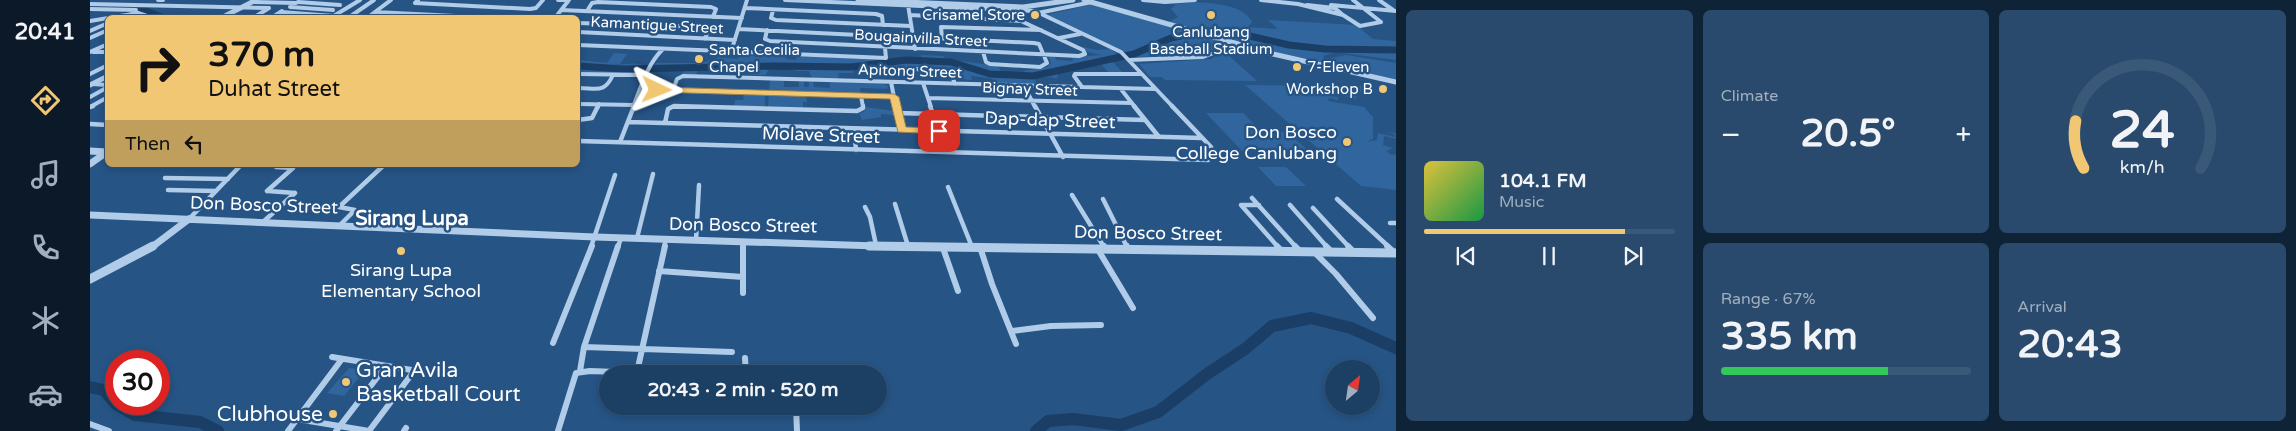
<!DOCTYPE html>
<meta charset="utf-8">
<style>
:root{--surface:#1c3f64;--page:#294a6d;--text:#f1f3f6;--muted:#a0afbf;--line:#3a5878;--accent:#f1c774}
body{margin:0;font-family:"Varela Round",sans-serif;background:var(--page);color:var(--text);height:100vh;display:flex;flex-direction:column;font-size:19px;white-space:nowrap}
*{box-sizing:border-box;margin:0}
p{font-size:16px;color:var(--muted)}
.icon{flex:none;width:28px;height:28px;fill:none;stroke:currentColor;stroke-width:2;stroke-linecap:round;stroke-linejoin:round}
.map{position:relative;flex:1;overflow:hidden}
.panel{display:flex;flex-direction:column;gap:10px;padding:10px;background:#0f2337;width:900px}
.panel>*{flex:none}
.top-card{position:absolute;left:15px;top:15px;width:475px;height:152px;border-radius:8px;box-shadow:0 2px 8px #0003,0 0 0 1px var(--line);background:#f1c774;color:#111;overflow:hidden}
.needle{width:32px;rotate:29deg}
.controls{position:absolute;left:1235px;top:360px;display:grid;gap:10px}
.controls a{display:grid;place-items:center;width:55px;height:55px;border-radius:50%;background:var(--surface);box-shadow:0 2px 8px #0003,0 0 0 1px var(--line);font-size:25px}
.speed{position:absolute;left:15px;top:350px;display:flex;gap:10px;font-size:25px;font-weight:700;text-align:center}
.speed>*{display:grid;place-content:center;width:65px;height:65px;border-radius:50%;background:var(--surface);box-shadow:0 2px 8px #0003,0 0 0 1px var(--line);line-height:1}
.speed .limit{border:8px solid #d22;background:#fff;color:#111}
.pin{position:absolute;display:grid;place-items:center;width:42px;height:42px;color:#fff;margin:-21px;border-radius:10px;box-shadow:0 2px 8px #0006}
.me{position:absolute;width:55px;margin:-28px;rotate:92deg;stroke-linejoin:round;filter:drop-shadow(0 0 4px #0008)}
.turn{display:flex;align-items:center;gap:18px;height:105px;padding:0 20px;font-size:22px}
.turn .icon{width:65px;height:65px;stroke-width:2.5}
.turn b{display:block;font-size:35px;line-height:42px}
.then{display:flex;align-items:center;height:48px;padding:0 20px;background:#0003;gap:10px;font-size:19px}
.big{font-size:38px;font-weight:800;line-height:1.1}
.panel .card{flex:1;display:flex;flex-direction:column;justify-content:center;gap:8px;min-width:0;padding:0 18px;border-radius:8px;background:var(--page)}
.panel .dial{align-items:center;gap:0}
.dial svg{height:130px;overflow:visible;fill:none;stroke:var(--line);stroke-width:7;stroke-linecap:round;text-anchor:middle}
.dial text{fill:var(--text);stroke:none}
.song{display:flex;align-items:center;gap:15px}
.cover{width:60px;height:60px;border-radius:8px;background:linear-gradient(135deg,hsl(50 70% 55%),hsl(140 70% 35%))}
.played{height:5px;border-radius:2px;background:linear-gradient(90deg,var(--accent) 80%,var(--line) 80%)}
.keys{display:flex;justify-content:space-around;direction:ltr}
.heat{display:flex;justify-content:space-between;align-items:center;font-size:28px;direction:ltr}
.charge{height:8px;border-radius:4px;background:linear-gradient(90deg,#34c759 67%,var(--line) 0)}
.panel .tiles{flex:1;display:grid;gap:10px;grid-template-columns:repeat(3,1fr)}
.card:first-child{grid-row:span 2}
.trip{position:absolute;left:509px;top:365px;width:288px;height:50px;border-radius:25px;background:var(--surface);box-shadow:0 2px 8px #0003,0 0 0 1px var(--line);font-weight:800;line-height:50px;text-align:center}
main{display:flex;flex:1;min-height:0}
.dock{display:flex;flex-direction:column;width:90px;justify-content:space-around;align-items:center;background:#0b1928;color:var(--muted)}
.dock .icon{width:35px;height:35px}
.dock .current{color:var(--accent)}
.dock b{font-size:22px;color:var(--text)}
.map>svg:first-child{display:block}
.green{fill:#30669d}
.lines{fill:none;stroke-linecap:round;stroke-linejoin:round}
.river-far1{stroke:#1a3e65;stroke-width:7}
.river{stroke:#1a3e65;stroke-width:12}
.minor-far2{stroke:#b0cce8;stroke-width:4}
.minor-far1{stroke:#b0cce8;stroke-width:4.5}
.minor{stroke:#b0cce8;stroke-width:6}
.tertiary-far2{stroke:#b0cce8;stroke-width:5}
.tertiary-far1{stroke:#b0cce8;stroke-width:7}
.tertiary{stroke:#b0cce8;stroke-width:9}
.route{fill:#f1c774;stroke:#9d814b}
.poi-dot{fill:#f1c774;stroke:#265485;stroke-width:2}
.labels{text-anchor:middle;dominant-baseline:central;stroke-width:5;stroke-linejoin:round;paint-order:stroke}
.far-poi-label{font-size:15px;fill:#fff;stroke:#265485;text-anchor:end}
.far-street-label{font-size:15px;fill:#fff;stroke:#265485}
.street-label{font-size:18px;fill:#fff;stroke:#265485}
.poi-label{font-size:18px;fill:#fff;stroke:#265485;text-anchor:end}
.quarter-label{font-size:20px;font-weight:bold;fill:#fff;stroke:#265485}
.near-poi-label{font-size:21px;fill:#fff;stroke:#265485;text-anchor:start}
</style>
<main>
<nav class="dock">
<b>20:41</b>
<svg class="icon current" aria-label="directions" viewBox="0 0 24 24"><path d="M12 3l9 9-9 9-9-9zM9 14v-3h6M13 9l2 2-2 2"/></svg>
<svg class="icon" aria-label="music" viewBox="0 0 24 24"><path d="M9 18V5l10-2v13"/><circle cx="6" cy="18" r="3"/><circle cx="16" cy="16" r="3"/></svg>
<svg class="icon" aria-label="phone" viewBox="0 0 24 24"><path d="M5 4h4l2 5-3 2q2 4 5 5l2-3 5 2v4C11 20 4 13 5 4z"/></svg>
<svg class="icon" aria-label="climate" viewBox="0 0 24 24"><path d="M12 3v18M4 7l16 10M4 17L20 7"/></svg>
<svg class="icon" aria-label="car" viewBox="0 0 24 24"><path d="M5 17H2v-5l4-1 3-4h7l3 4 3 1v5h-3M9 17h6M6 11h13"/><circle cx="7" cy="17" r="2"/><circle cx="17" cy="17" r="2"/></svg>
</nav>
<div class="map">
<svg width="1306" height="431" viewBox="0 0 1306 431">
<rect width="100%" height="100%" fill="#265485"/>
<path class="green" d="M1104,2C1120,3 1154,4 1162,22L1158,27L1188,29L1178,20L1266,25L1283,39L1306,41V60L1245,52L1233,56L1237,64L1204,58L1077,23L1088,17L1081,9L1086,4Z
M1003,4L1132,42L1133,43L1114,55L1045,57L956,15Z
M993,47L1007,50L1020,49L1031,57L1022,61L1033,73L1018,72L1012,65L983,67L968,74L967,79L961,77L945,78L946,84L908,83L900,78L881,76L882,80L868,79L862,71L852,68L786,66L763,69V73H749L748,79H722L719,71H707L699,68L678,70L676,75H660L656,70L608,68L606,75H592L593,69H562L566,63H612L629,57L647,59L650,55L656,54L666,57L672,54L697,56L696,59L706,60L707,56L795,60C809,57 819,60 831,58V55L853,56L856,59L908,66L912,74L934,73V71L958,67L961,63L958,56H964L967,60L983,61L982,57L1012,55L998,52L991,48Z
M1140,47L1153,50L1135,52L1167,81L1075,80L1072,77H1060L1049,64L1121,59Z
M524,53L537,54L530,64H523C535,66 540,61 554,65L553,70C539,78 505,73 488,72V60L517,63Z
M1256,55L1306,63V81L1244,66L1241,63V58Z
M680,80H694V87H709V81H714V87H719V81H723L724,87L740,88V82L791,83L798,86L797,89L770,88L771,95L679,92Z
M1155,85L1238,86L1237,95L1248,97V100L1252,101L1239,98L1238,101L1274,107L1283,117V139L1276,142L1287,140L1288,133L1305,137L1304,134L1296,132L1306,133V139L1294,136L1293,145L1303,148L1296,151L1302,155L1306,154V190L1271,186Z
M1239,85L1277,86L1284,88L1285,91L1275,89L1273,93L1267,91L1266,99L1238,92Z
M654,94L675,95V106L644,107L645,100H653Z
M679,94L716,96L717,102H713V109L678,108Z
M776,107L804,111V115L791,114V117L772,120L769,113L774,112Z
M1116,113H1153L1171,131L1197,132L1221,153L1152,151Z
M1168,167H1196L1216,186H1186Z
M259,368L275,370L254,396L237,393Z"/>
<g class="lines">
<path class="river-far1" d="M38,13L56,11L74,18
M488,66L533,69L687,66L761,67L816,60L861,62L900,74L943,76L1044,54L1081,38L1115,31L1142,32L1199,45L1235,49L1306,50"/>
<path class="river" d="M0,387L14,390L26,404L45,415L110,422L128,431
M946,431L958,421L983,419L1031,425L1068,412L1117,374L1155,349L1182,326L1221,318L1261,328L1306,348"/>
<path class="minor-far2" d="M68,0H73
M328,0L325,3L440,9L446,8L453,0
M468,0H479
M695,0L945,11L1031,52L1083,107
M1053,0L1075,2L1105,0
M1171,0L1208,4L1253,15L1241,5
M1289,0L1303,10
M162,2L206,3
M208,2L250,5
M0,4L179,8
M818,5L825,49
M1217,5L1244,8
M1241,5L1306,11
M200,7L243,10
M655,8L786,14L792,16L793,25
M0,9L46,10
M471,10L652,18
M683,10L681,18L686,20L821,26
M497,11L502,3L508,2L621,7L626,9L623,17
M191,12L244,16
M285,12L406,18
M948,13L1002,2
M820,15L931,21L993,50L995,54
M1253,15L1270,26L1291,22L1263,0
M183,17L194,18
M242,17L270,0
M163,18L179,8
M181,18L192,11
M258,18L284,0
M277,18L301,0
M465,18L479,0
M0,21L48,13L63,18
M488,23L614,27L618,30L615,39
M677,30L675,39L680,41L989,56L995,54
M0,31L18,23
M488,32L645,40
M823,37L944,43L949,44L957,63L950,67L900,64L896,62L893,52
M0,38L18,30
M852,38L851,27L951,30
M969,38L990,34
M488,45L796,58L794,38L789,36L648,29
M0,52L18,44
M3,52H18
M641,52L657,0
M1039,60L1113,57L1137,48L1139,43
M787,68L854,70L861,73L865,84
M0,74L18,65
M488,74L555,75
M801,82L806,107
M833,83L841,107
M2,84L18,85
M934,86L945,107
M992,87L984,76L985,74H1051
M488,88C507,88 514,94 523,75
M1030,88L1045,107
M550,89L804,97
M583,90L587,79L593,76L1065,89
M771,96L773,107
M0,97L18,87
M838,98L1042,103
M488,104L544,105
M0,107L18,97
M508,107L509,104
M543,107C551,87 557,65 572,50
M582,107H615"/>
<path class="minor-far1" d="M806,106L811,130
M840,106L843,114
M945,106L973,157
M1044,106L1069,137
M0,107L3,106
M808,113L1055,120
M488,120L502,118L508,106
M538,122L1112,138
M575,123L578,109L584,106L767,111L773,108V106
M0,124L18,125
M764,129L766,150
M488,141L1118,160L1124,155L1121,147L1082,106
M530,142L544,106
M75,178L138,179
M858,187L882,247
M78,190L126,191
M177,191L203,168L186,167
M178,191L205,193
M982,195L1014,247
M1162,198L1206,247
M1013,199L1037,247
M1247,199L1299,247
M805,204L818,246
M1169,205H1151L1188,247
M1200,205L1237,247
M775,207L780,217L786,245
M1223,208L1259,247
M99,219L151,165
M173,222L205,193
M1300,223H1306
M250,225L265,210L249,207L294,165
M547,238L563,174
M606,240L609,185
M653,241V247
M501,247L525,175
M528,247L531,238
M574,247L576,239"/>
<path class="minor" d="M653,246V293
M1014,246L1015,248
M1037,246L1038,248
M1187,246L1191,250
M1205,246L1210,251
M1236,246L1242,252
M1258,246L1264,252
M1297,246L1304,252
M890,247L902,284L926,344
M853,248L868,291
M1007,248L1043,308
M1224,252L1246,274L1283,318
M569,271L653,277
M922,331L961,326L1011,325
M463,343L502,246
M494,347L642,352
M242,357L334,372
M655,358L656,374
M490,371L494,347L528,246
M547,372L575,246
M706,406L707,431
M207,419L279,431
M0,424L19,431
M198,431L252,359
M246,431L296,366
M279,431L324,371
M314,431L316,428
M468,431L486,373L500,371L582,374"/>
<path class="tertiary-far2" d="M768,0L933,7L983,0
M994,0L1183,54L1306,82
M131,18L166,0
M0,85L18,76"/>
<path class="tertiary-far1" d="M0,151L17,152
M0,164L17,152
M0,215L505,237L818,247
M62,247L99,219"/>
<path class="tertiary" d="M779,246L1306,253
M0,279L63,246"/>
</g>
<path class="route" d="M567,87L804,94L809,97L816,127L849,128L854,131L849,134L808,132L800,99L564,92L562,90Z"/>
<g class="poi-dot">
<circle cx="945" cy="15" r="5"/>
<circle cx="1121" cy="15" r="5"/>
<circle cx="609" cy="59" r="5"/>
<circle cx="1207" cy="67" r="5"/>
<circle cx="1293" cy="89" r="5"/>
<circle cx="1257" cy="142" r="5"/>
<circle cx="311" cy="251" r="5"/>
<circle cx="256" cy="382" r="5"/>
<circle cx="243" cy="414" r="5"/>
</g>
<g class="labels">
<g class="far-poi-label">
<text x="935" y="15">Crisamel Store</text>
<text x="1121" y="32" text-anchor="middle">Canlubang<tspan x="1121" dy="17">Baseball Stadium</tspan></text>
<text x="619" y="50" text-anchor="start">Santa Cecilia<tspan x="619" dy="17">Chapel</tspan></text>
<text x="1217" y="67" text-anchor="start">7-Eleven</text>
<text x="1283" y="89">Workshop B</text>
</g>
<g class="far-street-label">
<text transform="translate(567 25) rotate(3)">Kamantigue Street</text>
<text transform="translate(831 38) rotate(3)">Bougainvilla Street</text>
<text transform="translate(820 71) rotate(2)">Apitong Street</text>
<text transform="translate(940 89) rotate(2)">Bignay Street</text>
</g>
<g class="street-label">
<text transform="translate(960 120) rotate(2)">Dap-dap Street</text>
<text transform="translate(731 135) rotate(2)">Molave Street</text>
<text transform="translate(174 205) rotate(2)">Don Bosco Street</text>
<text transform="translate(653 225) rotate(1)">Don Bosco Street</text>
<text transform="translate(1058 233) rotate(1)">Don Bosco Street</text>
</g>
<g class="poi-label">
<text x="1247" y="132">Don Bosco<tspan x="1247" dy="21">College Canlubang</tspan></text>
<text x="311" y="270" text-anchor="middle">Sirang Lupa<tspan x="311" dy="21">Elementary School</tspan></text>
</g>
<g class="quarter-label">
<text x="322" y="219">Sirang Lupa</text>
</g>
<g class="near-poi-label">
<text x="266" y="370">Gran Avila<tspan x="266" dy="24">Basketball Court</tspan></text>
<text x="233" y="414" text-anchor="end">Clubhouse</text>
</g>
</g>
</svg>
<div class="controls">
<a><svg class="needle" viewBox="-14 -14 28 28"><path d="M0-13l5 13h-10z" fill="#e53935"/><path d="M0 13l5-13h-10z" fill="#a0afbf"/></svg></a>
</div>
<div class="speed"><div class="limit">30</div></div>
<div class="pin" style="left:849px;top:131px;background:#d93025"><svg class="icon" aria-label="arrive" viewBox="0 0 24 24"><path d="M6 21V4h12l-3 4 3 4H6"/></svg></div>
<svg class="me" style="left:567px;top:90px" viewBox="-20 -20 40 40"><path d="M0-17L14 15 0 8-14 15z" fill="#f1c774" stroke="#fff" stroke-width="4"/></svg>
<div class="trip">20:43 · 2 min · 520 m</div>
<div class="top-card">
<div class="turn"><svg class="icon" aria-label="right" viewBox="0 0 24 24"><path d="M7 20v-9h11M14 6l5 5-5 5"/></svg><div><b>370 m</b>Duhat Street</div></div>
<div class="then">Then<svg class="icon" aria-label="left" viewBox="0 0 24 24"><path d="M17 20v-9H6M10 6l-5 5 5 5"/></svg></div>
</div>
</div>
<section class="panel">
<div class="tiles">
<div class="card">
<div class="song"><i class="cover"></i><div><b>104.1 FM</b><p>Music</p></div></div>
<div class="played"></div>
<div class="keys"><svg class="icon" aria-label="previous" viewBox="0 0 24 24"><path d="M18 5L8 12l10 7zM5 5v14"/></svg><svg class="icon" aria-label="pause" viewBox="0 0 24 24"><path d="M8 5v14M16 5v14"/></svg><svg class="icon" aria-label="next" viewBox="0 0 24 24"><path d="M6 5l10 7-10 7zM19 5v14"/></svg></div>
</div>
<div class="card"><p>Climate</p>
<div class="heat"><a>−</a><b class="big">20.5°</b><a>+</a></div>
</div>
<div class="card dial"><svg viewBox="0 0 100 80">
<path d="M14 69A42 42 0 1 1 86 69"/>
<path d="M14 69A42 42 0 0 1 9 40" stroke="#f1c774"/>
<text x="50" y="56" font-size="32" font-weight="700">24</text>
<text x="50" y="72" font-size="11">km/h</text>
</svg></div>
<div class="card"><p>Range · 67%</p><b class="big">335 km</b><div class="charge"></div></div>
<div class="card"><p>Arrival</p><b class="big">20:43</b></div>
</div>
</section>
</main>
